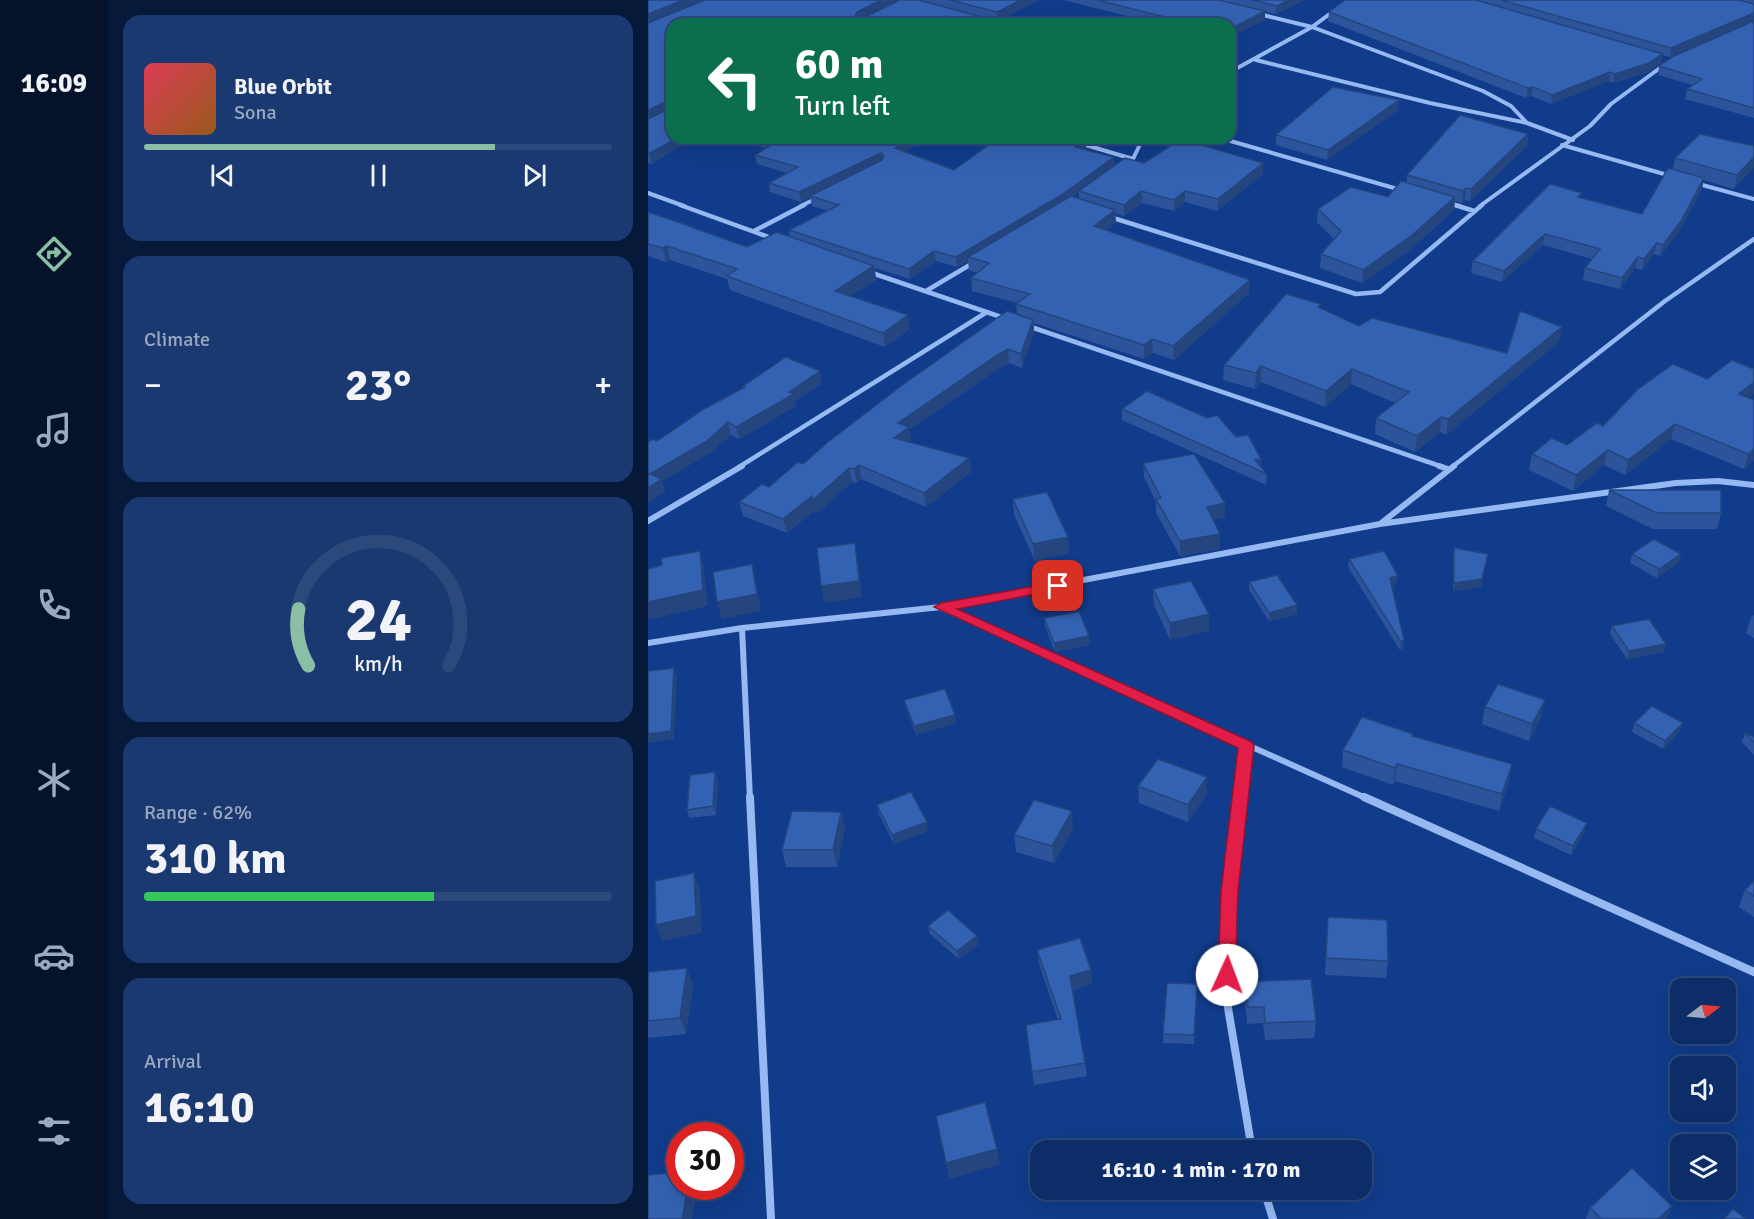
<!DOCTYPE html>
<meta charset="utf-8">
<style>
:root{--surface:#0c2d68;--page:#1a3971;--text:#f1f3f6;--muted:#9aa8c0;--line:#2c497c;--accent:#8abfa5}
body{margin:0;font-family:Signika,sans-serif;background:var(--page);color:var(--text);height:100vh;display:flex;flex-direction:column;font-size:22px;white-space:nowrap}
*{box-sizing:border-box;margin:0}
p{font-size:20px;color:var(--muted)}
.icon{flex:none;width:33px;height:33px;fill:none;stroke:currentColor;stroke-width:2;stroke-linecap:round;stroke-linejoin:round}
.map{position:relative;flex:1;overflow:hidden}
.side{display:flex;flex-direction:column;gap:15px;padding:15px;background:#071939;width:540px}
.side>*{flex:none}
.hud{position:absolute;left:18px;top:18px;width:570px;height:126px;border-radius:18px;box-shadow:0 6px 24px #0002,0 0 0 2px var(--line);background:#0b6e4f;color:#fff;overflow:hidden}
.needle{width:39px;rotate:74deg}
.tools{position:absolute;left:1022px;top:978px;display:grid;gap:12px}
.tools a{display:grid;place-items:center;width:66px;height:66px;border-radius:12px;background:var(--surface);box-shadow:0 6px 24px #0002,0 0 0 2px var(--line);font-size:30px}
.speed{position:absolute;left:18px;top:1122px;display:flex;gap:12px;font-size:30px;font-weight:700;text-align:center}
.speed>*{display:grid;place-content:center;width:78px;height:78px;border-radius:50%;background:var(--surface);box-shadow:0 6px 24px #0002,0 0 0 2px var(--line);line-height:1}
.speed .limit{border:9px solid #d22;background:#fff;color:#111}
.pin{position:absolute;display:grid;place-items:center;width:51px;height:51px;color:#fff;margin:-26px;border-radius:12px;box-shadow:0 3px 9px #0006}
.me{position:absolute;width:66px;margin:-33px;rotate:2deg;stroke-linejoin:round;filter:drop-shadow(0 0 4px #0008)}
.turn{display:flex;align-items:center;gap:21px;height:126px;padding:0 30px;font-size:27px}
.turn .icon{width:78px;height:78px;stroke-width:2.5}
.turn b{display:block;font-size:42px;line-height:51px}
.big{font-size:45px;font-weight:700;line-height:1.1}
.side .widget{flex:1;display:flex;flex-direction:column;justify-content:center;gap:9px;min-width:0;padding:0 21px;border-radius:18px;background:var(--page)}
.side .dial{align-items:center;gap:0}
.dial svg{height:156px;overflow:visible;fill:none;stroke:var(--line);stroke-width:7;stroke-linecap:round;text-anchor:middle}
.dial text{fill:var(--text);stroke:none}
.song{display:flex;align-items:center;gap:18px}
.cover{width:72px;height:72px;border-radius:9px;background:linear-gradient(135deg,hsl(350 70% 55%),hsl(30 70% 35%))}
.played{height:6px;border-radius:3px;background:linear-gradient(90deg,var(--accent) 75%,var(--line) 75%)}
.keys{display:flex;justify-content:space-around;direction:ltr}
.heat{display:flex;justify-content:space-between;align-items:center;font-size:33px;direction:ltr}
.charge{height:9px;border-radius:4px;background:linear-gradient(90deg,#34c759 62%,var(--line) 0)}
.trip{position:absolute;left:382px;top:1140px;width:342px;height:60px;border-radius:18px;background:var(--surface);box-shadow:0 6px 24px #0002,0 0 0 2px var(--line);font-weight:700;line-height:60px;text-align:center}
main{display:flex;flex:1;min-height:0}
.dock{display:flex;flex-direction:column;width:108px;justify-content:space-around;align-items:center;background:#05122a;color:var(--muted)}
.dock .icon{width:42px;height:42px}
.dock .selected{color:var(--accent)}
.dock b{font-size:27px;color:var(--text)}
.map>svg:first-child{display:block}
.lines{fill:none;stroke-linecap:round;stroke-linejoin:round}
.street-far3{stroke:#97b9f2;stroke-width:4}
.street-far2{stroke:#97b9f2;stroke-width:4.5}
.street-far1{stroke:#97b9f2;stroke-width:6}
.street{stroke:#97b9f2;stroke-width:8}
.wall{fill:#2d549a;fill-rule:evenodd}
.shaded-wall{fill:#24457d}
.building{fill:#3462b3;stroke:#24457d;stroke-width:1.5}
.route{fill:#e11d48;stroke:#92132f;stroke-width:1.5}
</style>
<main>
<nav class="dock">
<b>16:09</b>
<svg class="icon selected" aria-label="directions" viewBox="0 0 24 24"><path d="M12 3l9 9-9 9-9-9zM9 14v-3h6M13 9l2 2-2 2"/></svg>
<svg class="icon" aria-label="music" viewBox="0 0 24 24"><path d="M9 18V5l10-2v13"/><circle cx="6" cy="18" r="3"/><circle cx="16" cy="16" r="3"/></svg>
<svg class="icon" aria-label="phone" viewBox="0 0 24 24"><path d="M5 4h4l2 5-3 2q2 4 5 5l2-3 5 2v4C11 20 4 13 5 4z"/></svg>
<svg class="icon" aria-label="climate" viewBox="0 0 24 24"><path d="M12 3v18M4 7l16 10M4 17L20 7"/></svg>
<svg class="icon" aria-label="car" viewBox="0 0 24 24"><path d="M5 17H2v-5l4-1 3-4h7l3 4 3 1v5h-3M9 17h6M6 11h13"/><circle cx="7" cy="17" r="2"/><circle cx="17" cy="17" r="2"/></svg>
<svg class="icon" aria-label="filters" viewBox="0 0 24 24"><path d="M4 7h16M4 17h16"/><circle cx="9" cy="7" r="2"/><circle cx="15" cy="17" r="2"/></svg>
</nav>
<section class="side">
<div class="widget">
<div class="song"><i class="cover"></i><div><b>Blue Orbit</b><p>Sona</p></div></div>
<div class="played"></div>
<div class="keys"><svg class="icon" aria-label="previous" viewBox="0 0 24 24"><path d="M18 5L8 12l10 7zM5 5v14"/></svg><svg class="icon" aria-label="pause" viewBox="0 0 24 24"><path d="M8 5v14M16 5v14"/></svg><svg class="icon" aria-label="next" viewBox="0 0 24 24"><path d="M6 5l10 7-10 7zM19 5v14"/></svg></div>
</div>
<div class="widget"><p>Climate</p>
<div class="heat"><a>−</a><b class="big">23°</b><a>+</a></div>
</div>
<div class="widget dial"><svg viewBox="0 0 100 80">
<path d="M14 69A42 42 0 1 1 86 69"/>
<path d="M14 69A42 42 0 0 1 9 40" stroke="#8abfa5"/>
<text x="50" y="56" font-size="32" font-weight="700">24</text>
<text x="50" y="72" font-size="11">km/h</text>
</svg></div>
<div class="widget"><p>Range · 62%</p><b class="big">310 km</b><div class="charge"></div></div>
<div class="widget"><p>Arrival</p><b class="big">16:10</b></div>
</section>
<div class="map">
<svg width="1106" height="1219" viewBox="0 0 1106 1219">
<rect width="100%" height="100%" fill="#103c8b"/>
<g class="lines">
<path class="street-far3" d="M611,14L664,27L835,91L863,106L879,123
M331,20L347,24
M608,60L782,103L879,123L925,140
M582,72L664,27L687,10
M572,138L753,190
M431,143L485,159
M914,145L1023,176
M477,164L485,159L495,138
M1047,183L1106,199
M0,193L36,206
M801,203L811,206
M153,206L169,198
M832,206L942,126L963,104L1016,65"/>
<path class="street-far2" d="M32,205L126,239
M807,205L826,211
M462,217L708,294L732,292L834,205
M106,231L156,205
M221,272L359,319
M278,291L325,263
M380,326L795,467
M91,467L339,312
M804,467L1017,301L1106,239"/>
<path class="street-far1" d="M791,466L800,469
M0,521L94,466
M732,524L806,466
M294,608L720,799
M94,628L102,799
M0,643L94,628L293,607L732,524L1028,483L1070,481L1106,485
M592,799L598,745"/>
<path class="street" d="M102,797L123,1219
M592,797L582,891L578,996L604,1150
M716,797L1106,972
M616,1190L625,1219"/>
</g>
<path class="wall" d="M0,0H391L349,21L338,18L24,24V138L27,149L4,164L0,163Z
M415,0H657L628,14L617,12V20L582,37V24H511Z
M697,0H1106V20L1022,57L1014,55L1013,63L1000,72L965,83L961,81L903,104L883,96L878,98L680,21L681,12Z
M1106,21V118L1037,99L1039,89L1045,85L1010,75L1011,66Z
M750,110L679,160L628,145V135Z
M880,134L879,146L822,201L817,200L814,203L807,201L806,210L762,250L714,283L672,268L673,254L686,239L669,222L670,209L740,197L759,182V175Z
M82,138H280L257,152L306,170L350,138H457L448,144L438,141V150L467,165L496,163L615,174L569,211L537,202L526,211L494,203L476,216L467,213L468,223L458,230L601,293L526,360L505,353L496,359L386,323V333L374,368L361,363L353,367L261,430L263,440L261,442L321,458L323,472L278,507L213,479L209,483L204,482L168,514L167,510L139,533L95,516L91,502L121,487L155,464L369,314L368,304L369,303L324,291L323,278L329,273L321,270L320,261L309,267L288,261L262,279L227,268L228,280L203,296L262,329L237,347L82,290L79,279L22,260L18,262L0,256V212L99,247L142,237L141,230L180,211L164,206L162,197L153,202L122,192L121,183L139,173L109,164L107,155L118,148ZM431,192V199L425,197Z
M1106,146L1086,189L1055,180L1054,189L1031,232L1012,256L1006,254L994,270L987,268L972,289L935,280L937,268L944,259L895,245L854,282L823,273L825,261L933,198L994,214L1025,169L1027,158Z
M672,308L711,326L859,353L911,342L798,435L792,432L767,452L727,434L728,418L747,403L703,384L677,407L613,382L607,389L575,380L576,365Z
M174,383L147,401L148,406L91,439L83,435L62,453L14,481L17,491L0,503V442L9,441L96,388L95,386Z
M1101,398L1106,460L1096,469L1023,439L977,475L956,465L925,491L881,470L884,454L919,445L955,426Z
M474,409L613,467L619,474L618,485L474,420Z
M495,463L577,517L565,520L572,549L532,556L508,513V502L496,477Z
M961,490L1073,513L1069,529H1005L958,506Z
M365,499L420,537L421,553L387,561L366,515Z
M806,548L840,554L833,587L805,591V556Z
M984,554L1031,562L1009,578L982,563Z
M701,559L749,584L744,585L755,649L752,650L700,567Z
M601,582L649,614L621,621L601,590Z
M505,589L561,631L522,640L506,605Z
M1106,615V638L1098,633L1103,617Z
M396,618L441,636L442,645L407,652L397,626Z
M964,626L1018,644L1016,652L979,659L962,634Z
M256,700L307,715L308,723L268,735L258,708Z
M837,707L893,717L881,741L834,724Z
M986,723H1035L1032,731L1015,749L984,732Z
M1097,733L1106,737V755L1094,742Z
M765,736L861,781L851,811L747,781L745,785L694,767L695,750Z
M70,780L68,815L41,818L39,810Z
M490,786L559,794L540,822L491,803Z
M229,805L280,831L246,844L231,814Z
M197,828L189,867H138L134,850Z
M425,828L406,863L368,852L366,835Z
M888,829L937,831L923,855L886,838Z
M1106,881V917L1091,907L1097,890Z
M680,917L740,961L738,978L677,975Z
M280,926L331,944L311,959L282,934Z
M389,950L443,970L444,984L425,990L437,1063L439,1076L386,1085L378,1025L410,1020L391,964Z
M0,972L45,984L38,1034L0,1038Z
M597,982L668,1021L666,1038L617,1040L615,1023L599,1024L597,998Z
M549,992L546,1044L515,1043V1034Z
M942,1208L1019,1219H938Z"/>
<path class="shaded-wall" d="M35,0H58L0,24V14Z
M233,0H251L208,24L207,16L209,12Z
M373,0H391L349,21V12Z
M640,0H657L628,14L629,6Z
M617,11V20L582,37V29Z
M1106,13V20L1022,57L1023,48Z
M338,18L339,24H325Z
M1015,54L1013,63L1000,72L965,83L967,74Z
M962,72L961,81L903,104L904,95Z
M885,87L883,96L878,98L880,88Z
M21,100L23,109L0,120V110Z
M751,100L750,110L679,160L680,150Z
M880,134L879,146L822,201L823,189Z
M29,138H54L27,149L4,164L1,154Z
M263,138H280L248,157L247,148Z
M447,138H457L448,144Z
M438,140V150L427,147Z
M233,153L235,162L162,196V197L153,202L151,192Z
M466,157L467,167L431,191V192L416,203L320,257V261L309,267L308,257Z
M1106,157V168L1086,189L1089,175Z
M615,163V174L569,211L570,199Z
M1056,178L1054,189L1031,232L1012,256L1015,245Z
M818,188L817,200L814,203L815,191Z
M493,191L494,203L476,216V205Z
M537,191V202L526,211V200Z
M807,197L806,210L762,250L714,283L715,270Z
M467,210L468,223L447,239L446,226Z
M897,234L895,245L854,282L856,271Z
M1009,243L1006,254L994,270L996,259Z
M19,246L22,260L18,262L15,248Z
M286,251L288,261L262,279L261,269Z
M990,257L987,268L972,289L974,278Z
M226,266L228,280L189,305L187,291Z
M602,280L601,293L526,360L525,346Z
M260,315L262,329L237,347L235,333Z
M385,320L386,333L374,368L373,354Z
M914,327L911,342L798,435L800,419Z
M504,339L505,353L496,359V345Z
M360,349L361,363L353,367L261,430L263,440L249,452L246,438L250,423L351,354Z
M613,366V382L607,389L608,373Z
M704,369L703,384L677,407L678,391Z
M172,371L174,383L147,401L148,406L91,439L88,427Z
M1106,382V394L1087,409L1091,394Z
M793,417L792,432L767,452L769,436Z
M80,422L83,435L62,453L14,481L17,491L0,503V488L2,474Z
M1027,424L1023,439L977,475L980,460Z
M1106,449V460L1096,469L1100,454Z
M960,450L956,465L925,491L928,475Z
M321,458L323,472L278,507L276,493Z
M613,459V470L607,460Z
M211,465L213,479L209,483L206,469Z
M201,468L204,482L168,514L167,510L139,533L135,519Z
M577,503V517L559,521V507Z
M572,534V549L532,556V541Z
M420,537L421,553L387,561L385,544Z
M207,543L210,559L214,597L176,603L173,586Z
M52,551L56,568L60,606L0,620V602Z
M840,554L833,587L805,591L806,583Z
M1033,554L1031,562L1009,578L1011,569Z
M104,564L108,581L113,611L74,619L69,602Z
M750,576L749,584L741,586L742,578Z
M649,605V614L621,621V613Z
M561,614V631L522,640V623Z
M441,636L442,645L407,652L406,643Z
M756,640L755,649L752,650L753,642Z
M1018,644L1016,652L979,659L981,651Z
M26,668L29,676L26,739L0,743V734Z
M897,700L893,717L881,741L884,724Z
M307,715L308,723L268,735L266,726Z
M1035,723L1032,731L1015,749L1017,741Z
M749,764L747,781L745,785L747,768Z
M864,764L861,781L851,811L854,794Z
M67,772L70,780L68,815L65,806Z
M559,777V794L540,822V805Z
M424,811L425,828L406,863L404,846Z
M193,812L197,828L189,867L185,850Z
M279,822L280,831L246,844L244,835Z
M939,823L937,831L923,855L925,846Z
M46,873L52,890L54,933L14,941L8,925Z
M329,936L331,944L311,959L309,951Z
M39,968L45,984L38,1034L32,1018Z
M443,970L444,984L423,990L422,976Z
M349,1149L352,1165L301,1179L298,1163Z
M40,1186H50L44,1219H34Z
M1024,1206L1019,1219H1010Z"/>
<path class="building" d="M0,0H35L0,14Z
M57,0H233L209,12L207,16L213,19L252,0H270L338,18L325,24H24V102L21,100L0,110V23Z
M302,0H373L349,12Z
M449,0H570L617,11L582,29V24H517L525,19Z
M604,0H640L629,6Z
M697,0H828L1015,54L1001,63L967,74L962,72L904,95L885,87L880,88L681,12Z
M853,0H1090L1106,4V13L1023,48Z
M1106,21V108L1039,89L1054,79L1011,66L1026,56Z
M685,87L751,100L680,150L628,135Z
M24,107V138H29L1,154H0V119Z
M812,115L880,134L823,189L818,188L815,191L759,175Z
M1052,134L1106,146V157L1089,175L1027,158Z
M114,138H263L247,148L306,170L350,138H430L438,140L427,147L466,157L415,194L308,257L286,251L261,269L141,230L191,205L162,196L234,160L236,156L233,153L151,192L121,183L150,167L107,155L128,142Z
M533,139L615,163L570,199L537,191L526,200L493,191L476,205L431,191L477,158L496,163Z
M1020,168L1056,178L1033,221L1015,245L1009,243L996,259L990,257L974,278L937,268L952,249L897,234L856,271L825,261L902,184L934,193L930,197L994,214Z
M753,181L807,197L763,236L715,270L673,254L693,231L670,209L703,187L740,197Z
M423,196L467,210L446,226L602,280L525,346L504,339L496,345L368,304L382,294L323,278L341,263L320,257Z
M0,212L27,221L99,247L129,232L226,266L187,291L260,315L235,333L79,276L89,269L19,246L15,248L0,244Z
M638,294L673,304L670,307L711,326L724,318L859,353L872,311L914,327L800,419L793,417L769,436L728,418L761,392L704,369L678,391L613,366L608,373L576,365Z
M359,311L385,320L373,354L360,349L351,354L250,423L261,427L246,438L321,458L276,493L211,465L206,469L201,468L165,500L164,496L135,519L91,502L114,484L121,487L150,462L155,464L180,442L253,386Z
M138,357L172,371L141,392L146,394L88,427L80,422L59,441L2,474L14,479L0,488V442L5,439L9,441L56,409L97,387L95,386Z
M1084,360L1106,369V382L1091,394L1106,400V449L1100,454L1027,424L980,460L960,450L928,475L884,454L904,438L919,445L949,423L955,426L989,390L1025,364L1059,379Z
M499,391L559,418L569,415L588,437L600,435L613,459L607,460L619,474L474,409Z
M546,454L577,503L559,507L572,534L532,541L508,499L513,498L495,463Z
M961,490H1073V513H1009Z
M399,492L420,537L385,544L365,499Z
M1006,539L1033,554L1011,569L984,554Z
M207,543L211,581L173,586L169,548Z
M806,548L840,554L834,579L806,583Z
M52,551L55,590L0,602V569L14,565L13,558Z
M736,551L750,576L742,578L756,640L753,642L701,559Z
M104,564L109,594L69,602L65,572Z
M629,575L649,605L621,613L601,582Z
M543,581L561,614L522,623L505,589Z
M431,611L441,636L406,643L396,618Z
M1001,619L1018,644L981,651L964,626Z
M26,668L23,731L0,734V671Z
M850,684L897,700L884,724L837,707Z
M297,689L307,715L266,726L256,700Z
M1004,706L1035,723L1017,741L986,723Z
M714,717L765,734L764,736L864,764L854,794L749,764L747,768L695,750Z
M1097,733L1106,737V743Z
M510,759L559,777L540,805L490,786Z
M67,772L65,806L39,810L42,775Z
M263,792L279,822L244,835L229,805Z
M386,800L424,811L404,846L366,835Z
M902,806L939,823L925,846L888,829Z
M144,811L193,812L185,850H134Z
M46,873L48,916L8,925L7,881Z
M1106,881V896L1097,890Z
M300,910L329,936L309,951L280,926Z
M680,917L739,920L740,961L678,958Z
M432,938L443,970L422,976L437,1063L384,1072L378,1025L413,1019L389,950Z
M39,968L32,1018L0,1021V972Z
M663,979L668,1021L617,1023L616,1007H600L597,982Z
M519,983L549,984L546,1035L515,1034Z
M337,1102L349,1149L298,1163L288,1116Z
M984,1168L1024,1206L1010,1219H954L942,1208Z
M32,1172V1186H40L34,1219H0V1175Z
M1085,1209L1098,1219H1076Z"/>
<path class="route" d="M410,582L415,583V589L309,609L604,742L606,746L590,891L587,975L585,980L579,982L573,980L570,975L573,891L590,748L286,607L293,603Z"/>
</svg>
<div class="tools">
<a><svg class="needle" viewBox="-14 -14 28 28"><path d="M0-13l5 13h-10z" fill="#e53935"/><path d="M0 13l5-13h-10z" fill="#9aa8c0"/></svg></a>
<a><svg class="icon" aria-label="sound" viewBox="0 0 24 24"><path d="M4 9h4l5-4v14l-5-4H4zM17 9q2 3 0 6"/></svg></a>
<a><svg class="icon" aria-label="layers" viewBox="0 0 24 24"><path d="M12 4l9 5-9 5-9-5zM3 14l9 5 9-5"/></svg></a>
</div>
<div class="speed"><div class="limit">30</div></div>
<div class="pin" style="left:410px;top:586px;background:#d93025"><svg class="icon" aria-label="arrive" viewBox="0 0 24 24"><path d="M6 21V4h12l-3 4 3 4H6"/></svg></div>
<svg class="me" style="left:579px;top:975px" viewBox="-20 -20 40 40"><circle r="19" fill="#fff"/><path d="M0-13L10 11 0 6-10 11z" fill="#e11d48"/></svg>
<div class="trip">16:10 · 1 min · 170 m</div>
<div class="hud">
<div class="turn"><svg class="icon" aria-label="left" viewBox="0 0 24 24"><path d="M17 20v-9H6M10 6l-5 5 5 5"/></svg><div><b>60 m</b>Turn left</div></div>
</div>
</div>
</main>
